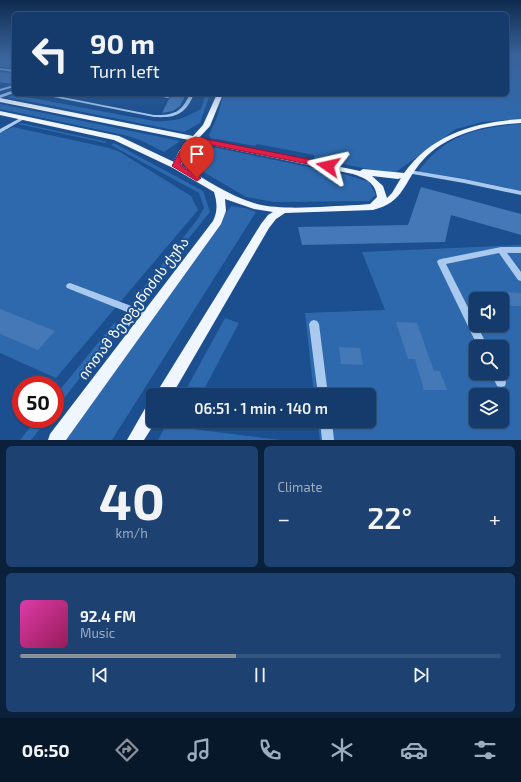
<!DOCTYPE html>
<meta charset="utf-8">
<style>
:root{--surface:#143b6b;--page:#1d4271;--text:#f1f3f6;--muted:#9dadc1;--line:#33557e;--accent:#8c9099}
body{margin:0;font-family:"Exo 2","Noto Sans Georgian",sans-serif;background:var(--page);color:var(--text);height:100vh;display:flex;flex-direction:column;font-size:15px;white-space:nowrap}
*{box-sizing:border-box;margin:0}
p{font-size:13px;color:var(--muted)}
.icon{flex:none;width:22px;height:22px;fill:none;stroke:currentColor;stroke-width:2;stroke-linecap:round;stroke-linejoin:round}
.map{position:relative;height:440px;overflow:hidden}
.details{display:flex;flex-direction:column;gap:6px;padding:6px;background:#0b203b;flex:1}
.details>*{flex:none}
.guide{position:absolute;left:12px;top:12px;width:497px;height:84px;border-radius:6px;box-shadow:0 1px 3px #0004,0 0 0 1px var(--line);background:#143b6b;color:var(--text);overflow:hidden}
.controls{position:absolute;left:469px;top:292px;display:grid;gap:8px}
.controls a{display:grid;place-items:center;width:40px;height:40px;border-radius:6px;background:var(--surface);box-shadow:0 1px 3px #0004,0 0 0 1px var(--line);font-size:20px}
.speed{position:absolute;left:12px;top:376px;display:flex;gap:8px;font-size:20px;font-weight:700;text-align:center}
.speed>*{display:grid;place-content:center;width:52px;height:52px;border-radius:50%;background:var(--surface);box-shadow:0 1px 3px #0004,0 0 0 1px var(--line);line-height:1}
.speed .limit{border:6px solid #d22;background:#fff;color:#111}
.pin{position:absolute;display:grid;place-items:center;width:34px;height:34px;color:#fff;margin:-41px -17px;border-radius:50% 50% 50% 0;rotate:-45deg;box-shadow:0 0 4px #0007}
.pin .icon{rotate:45deg}
.me{position:absolute;width:44px;margin:-22px;rotate:281deg;stroke-linejoin:round;filter:drop-shadow(0 0 3px #0008)}
.turn{display:flex;align-items:center;gap:14px;height:84px;padding:0 12px;font-size:18px}
.turn .icon{width:52px;height:52px;stroke-width:2.5}
.turn b{display:block;font-size:28px;line-height:34px}
.big{font-size:30px;font-weight:600;line-height:1.1}
.details .tile{flex:1;display:flex;flex-direction:column;justify-content:center;gap:6px;min-width:0;padding:0 14px;border-radius:6px;background:var(--page)}
.details .dial{align-items:center;gap:0}
.dial b{font-size:52px;line-height:1}
.song{display:flex;align-items:center;gap:12px}
.cover{width:48px;height:48px;border-radius:6px;background:linear-gradient(135deg,hsl(320 70% 55%),hsl(330 70% 35%))}
.played{height:4px;border-radius:2px;background:linear-gradient(90deg,var(--accent) 45%,var(--line) 45%)}
.keys{display:flex;justify-content:space-around;direction:ltr}
.heat{display:flex;justify-content:space-between;align-items:center;font-size:22px;direction:ltr}
.details .tiles{flex:1;display:grid;gap:6px;grid-template-columns:1fr 1fr}
.tile:last-child{grid-column:span 2}
.trip{position:absolute;left:146px;top:388px;width:230px;height:40px;border-radius:6px;background:var(--surface);box-shadow:0 1px 3px #0004,0 0 0 1px var(--line);font-weight:600;line-height:40px;text-align:center}
.dock{display:flex;height:64px;justify-content:space-around;align-items:center;background:#08182b;color:var(--muted)}
.dock .icon{width:28px;height:28px}
.dock .selected{color:var(--accent)}
.dock b{font-size:18px;color:var(--text)}
.map>svg:first-child{display:block}
.green{fill:#2e69ad;fill-rule:evenodd}
.building{fill:#4478b7}
.lines{fill:none;stroke-linecap:round;stroke-linejoin:round}
.minor{fill:#a9c9ee;fill-rule:evenodd}
.major{fill:#f0f6ff;fill-rule:evenodd}
.route{fill:#e11d48;stroke:#92132f}
.labels{text-anchor:middle;dominant-baseline:central;stroke-width:4;stroke-linejoin:round;paint-order:stroke}
.near-street-label{font-size:14px;fill:#fff;stroke:#1b4f8f}
</style>
<div class="map">
<svg width="521" height="440" viewBox="0 0 521 440">
<rect width="100%" height="100%" fill="#1b4f8f"/>
<path class="green" d="M507,55H521V119L482,122L456,129L396,172H382L314,158V155L257,144L255,146L211,138L209,135L217,117L224,94H507Z
M206,94H210L200,123L184,132L7,97L16,95L154,121C174,122 183,119 201,109Z
M0,104L180,141L164,152L140,140L124,135L0,109Z
M21,123L108,142L105,143L18,124Z
M521,124V191L461,178L418,172C444,135 478,127 521,124Z
M13,127L109,148L120,152L191,196L198,210L56,378L0,353V133Z
M114,143L203,191L210,212L184,244L179,243L197,220L204,208L199,193L111,145Z
M202,147L217,148L347,175L369,182L376,195L369,201L274,202L246,197L190,164L191,158Z
M231,206L245,208L256,212L112,440H64Z
M521,245V440H320L317,421H369V395H314L305,313L385,310L362,252ZM476,299H502V325H476ZM476,347H502V373H476ZM476,395H502V421H476Z
M175,248L180,249L141,300L135,298Z
M225,318L239,323L201,395H183Z
M114,323L121,325L55,410V396Z
M37,419H48L31,440H20Z
M168,421H188L185,428L280,440H158Z"/>
<path class="building" d="M0,55H14V68L0,67Z
M0,72L14,73V84L0,82Z
M171,94H186L180,106L173,111L162,113L169,99L171,97Z
M421,187L521,214V235L451,215L445,242L302,245L298,227L408,225Z
M503,292L521,293V306H511Z
M0,309L55,331L38,350L0,334Z
M396,322L417,323L434,371H440L447,390H424L415,359H408Z
M339,347L360,348L363,365L341,364Z"/>
<g class="lines">
<path class="minor" d="M0,68L14,70V72L0,70Z
M14,85V87L0,91V89Z
M14,90V93L0,98V95Z
M38,94H47L154,115C174,115 181,113 190,94H194C185,115 176,118 154,117Z
M148,94H158L170,97L168,98Z
M22,117L26,118L0,133V129Z
M409,170L464,179L521,191V195L464,183L407,173L406,172L407,171Z
M501,247H521V253H507L521,272V281L518,280L499,253L446,264L488,347H478L437,262L438,260L441,259Z
M70,283L150,313L152,316L150,319L147,320L67,288L66,286L67,284Z
M314,320L317,321L319,324L328,395H318L309,324L311,321Z
M491,373H502L506,382L505,386L501,387L497,386Z
M320,421H332L334,440H322Z"/>
<path class="major" d="M217,94H223L210,126L199,138L360,171L363,169L404,173C432,134 475,122 521,119V123C486,125 448,133 423,160C403,182 405,202 373,210L285,213L276,219L269,228L172,395H155L261,224L268,215L273,212L254,209L225,199L226,211L221,224L66,440H48L50,434L213,221C218,211 217,202 214,192L173,168L114,140L0,115V111L119,136L174,162L179,151L189,140L0,102V98L193,136L203,125ZM196,142L353,174C365,178 376,183 377,197L370,204L358,205C328,206 285,211 257,204C229,196 205,179 181,165L186,154ZM372,176L398,179L401,178L392,193L387,198L383,186Z
M153,403V421H156L144,440H127L147,405Z"/>
</g>
<linearGradient id="sky" x2="0" y2="1"><stop stop-color="#0f2b4f"/><stop offset="0.47" stop-color="#39639b"/><stop offset="1" stop-color="#39639b" stop-opacity="0"/></linearGradient>
<rect width="521" height="117" fill="url(#sky)"/>
<path class="route" d="M195,137L328,163L332,166L328,168L197,142L185,154L180,165L200,177L201,178L197,181L172,166L180,151Z"/>
<g class="labels">
<g class="near-street-label">
<text transform="translate(133 308) rotate(-53)">იოთამ ზედგენიძის ქუჩა</text>
</g>
</g>
</svg>
<div class="controls">
<a><svg class="icon" aria-label="sound" viewBox="0 0 24 24"><path d="M4 9h4l5-4v14l-5-4H4zM17 9q2 3 0 6"/></svg></a>
<a><svg class="icon" aria-label="search" viewBox="0 0 24 24"><circle cx="10" cy="10" r="6"/><path d="M15 15l6 6"/></svg></a>
<a><svg class="icon" aria-label="layers" viewBox="0 0 24 24"><path d="M12 4l9 5-9 5-9-5zM3 14l9 5 9-5"/></svg></a>
</div>
<div class="speed"><div class="limit">50</div></div>
<div class="pin" style="left:197px;top:178px;background:#d93025"><svg class="icon" aria-label="arrive" viewBox="0 0 24 24"><path d="M6 21V4h12l-3 4 3 4H6"/></svg></div>
<svg class="me" style="left:328px;top:166px" viewBox="-20 -20 40 40"><path d="M0-17L14 15 0 8-14 15z" fill="#e11d48" stroke="#fff" stroke-width="4"/></svg>
<div class="trip">06:51 · 1 min · 140 m</div>
<div class="guide">
<div class="turn"><svg class="icon" aria-label="left" viewBox="0 0 24 24"><path d="M17 20v-9H6M10 6l-5 5 5 5"/></svg><div><b>90 m</b>Turn left</div></div>
</div>
</div>
<section class="details">
<div class="tiles">
<div class="tile dial"><b>40</b><p>km/h</p></div>
<div class="tile"><p>Climate</p>
<div class="heat"><a>−</a><b class="big">22°</b><a>+</a></div>
</div>
<div class="tile">
<div class="song"><i class="cover"></i><div><b>92.4 FM</b><p>Music</p></div></div>
<div class="played"></div>
<div class="keys"><svg class="icon" aria-label="previous" viewBox="0 0 24 24"><path d="M18 5L8 12l10 7zM5 5v14"/></svg><svg class="icon" aria-label="pause" viewBox="0 0 24 24"><path d="M8 5v14M16 5v14"/></svg><svg class="icon" aria-label="next" viewBox="0 0 24 24"><path d="M6 5l10 7-10 7zM19 5v14"/></svg></div>
</div>
</div>
</section>
<nav class="dock">
<b>06:50</b>
<svg class="icon selected" aria-label="directions" viewBox="0 0 24 24"><path d="M12 3l9 9-9 9-9-9zM9 14v-3h6M13 9l2 2-2 2"/></svg>
<svg class="icon" aria-label="music" viewBox="0 0 24 24"><path d="M9 18V5l10-2v13"/><circle cx="6" cy="18" r="3"/><circle cx="16" cy="16" r="3"/></svg>
<svg class="icon" aria-label="phone" viewBox="0 0 24 24"><path d="M5 4h4l2 5-3 2q2 4 5 5l2-3 5 2v4C11 20 4 13 5 4z"/></svg>
<svg class="icon" aria-label="climate" viewBox="0 0 24 24"><path d="M12 3v18M4 7l16 10M4 17L20 7"/></svg>
<svg class="icon" aria-label="car" viewBox="0 0 24 24"><path d="M5 17H2v-5l4-1 3-4h7l3 4 3 1v5h-3M9 17h6M6 11h13"/><circle cx="7" cy="17" r="2"/><circle cx="17" cy="17" r="2"/></svg>
<svg class="icon" aria-label="filters" viewBox="0 0 24 24"><path d="M4 7h16M4 17h16"/><circle cx="9" cy="7" r="2"/><circle cx="15" cy="17" r="2"/></svg>
</nav>
